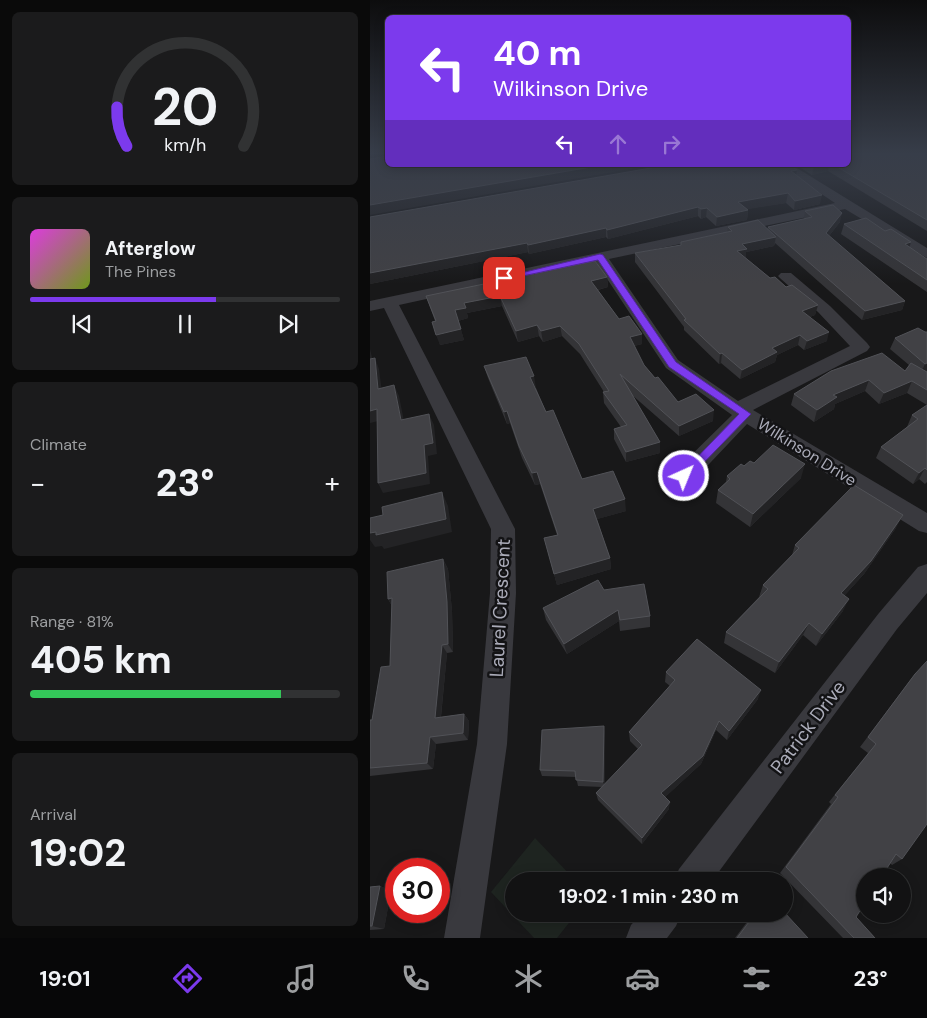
<!DOCTYPE html>
<meta charset="utf-8">
<style>
:root{--surface:#121213;--page:#1b1b1c;--text:#f1f3f6;--muted:#9c9ea0;--line:#313233;--accent:#7c3aed}
body{margin:0;font-family:"DM Sans",sans-serif;background:var(--page);color:var(--text);height:100vh;display:flex;flex-direction:column;font-size:19px;white-space:nowrap}
*{box-sizing:border-box;margin:0}
p{font-size:16px;color:var(--muted)}
.icon{flex:none;width:28px;height:28px;fill:none;stroke:currentColor;stroke-width:2;stroke-linecap:round;stroke-linejoin:round}
.map{position:relative;flex:1;overflow:hidden}
.panel{display:flex;flex-direction:column;gap:12px;padding:12px;background:#0a0a0a;width:370px}
.panel>*{flex:none}
.banner{position:absolute;left:15px;top:15px;width:466px;height:152px;border-radius:8px;box-shadow:0 2px 12px #0003,0 0 0 1px var(--line);background:#7c3aed;color:#fff;overflow:hidden}
.tools{position:absolute;left:486px;top:868px;display:grid;gap:10px}
.tools a{display:grid;place-items:center;width:55px;height:55px;border-radius:50%;background:var(--surface);box-shadow:0 2px 12px #0003,0 0 0 1px var(--line);font-size:25px}
.speed{position:absolute;left:15px;top:858px;display:flex;gap:10px;font-size:25px;font-weight:700;text-align:center}
.speed>*{display:grid;place-content:center;width:65px;height:65px;border-radius:50%;background:var(--surface);box-shadow:0 2px 12px #0003,0 0 0 1px var(--line);line-height:1}
.speed .limit{border:8px solid #d22;background:#fff;color:#111}
.pin{position:absolute;display:grid;place-items:center;width:42px;height:42px;color:#fff;margin:-21px;border-radius:10px;box-shadow:0 2px 8px #0006}
.me{position:absolute;width:55px;margin:-28px;rotate:44deg;stroke-linejoin:round;filter:drop-shadow(0 0 4px #0008)}
.turn{display:flex;align-items:center;gap:18px;height:105px;padding:0 25px;font-size:22px}
.turn .icon{width:65px;height:65px;stroke-width:2.5}
.turn b{display:block;font-size:35px;line-height:42px}
.lanes{display:flex;align-items:center;height:48px;padding:0 25px;background:#0003;justify-content:center;gap:25px;direction:ltr}
.lanes .off{opacity:.35}
.big{font-size:38px;font-weight:700;line-height:1.1}
.panel .widget{flex:1;display:flex;flex-direction:column;justify-content:center;gap:8px;min-width:0;padding:0 18px;border-radius:8px;background:var(--page)}
.panel .dial{align-items:center;gap:0}
.dial svg{height:130px;overflow:visible;fill:none;stroke:var(--line);stroke-width:7;stroke-linecap:round;text-anchor:middle}
.dial text{fill:var(--text);stroke:none}
.song{display:flex;align-items:center;gap:15px}
.cover{width:60px;height:60px;border-radius:8px;background:linear-gradient(135deg,hsl(300 70% 55%),hsl(80 70% 35%))}
.played{height:5px;border-radius:2px;background:linear-gradient(90deg,var(--accent) 60%,var(--line) 60%)}
.keys{display:flex;justify-content:space-around;direction:ltr}
.heat{display:flex;justify-content:space-between;align-items:center;font-size:28px;direction:ltr}
.charge{height:8px;border-radius:4px;background:linear-gradient(90deg,#34c759 81%,var(--line) 0)}
.trip{position:absolute;left:135px;top:872px;width:288px;height:50px;border-radius:25px;background:var(--surface);box-shadow:0 2px 12px #0003,0 0 0 1px var(--line);font-weight:700;line-height:50px;text-align:center}
.tab-bar{display:flex;height:80px;justify-content:space-around;align-items:center;background:#070708;color:var(--muted)}
.tab-bar .icon{width:35px;height:35px}
.tab-bar .selected{color:var(--accent)}
.tab-bar b{font-size:22px;color:var(--text)}
main{display:flex;flex:1;min-height:0}
.map>svg:first-child{display:block}
.green{fill:#1e2420}
.lines{fill:none;stroke-linecap:round;stroke-linejoin:round}
.minor{fill:#39393e;fill-rule:evenodd}
.wall{fill:#343437}
.shaded-wall{fill:#232325}
.building{fill:#414145;stroke:#515257}
.route{fill:#7c3aed;stroke:#51269a}
.labels{text-anchor:middle;dominant-baseline:central;stroke-width:5;stroke-linejoin:round;paint-order:stroke}
.street-label{font-size:16px;fill:#abacb9;stroke:#131315}
.near-street-label{font-size:19px;fill:#abacb9;stroke:#131315}
</style>
<main>
<section class="panel">
<div class="widget dial"><svg viewBox="0 0 100 80">
<path d="M14 69A42 42 0 1 1 86 69"/>
<path d="M14 69A42 42 0 0 1 8 45" stroke="#7c3aed"/>
<text x="50" y="56" font-size="32" font-weight="700">20</text>
<text x="50" y="72" font-size="11">km/h</text>
</svg></div>
<div class="widget">
<div class="song"><i class="cover"></i><div><b>Afterglow</b><p>The Pines</p></div></div>
<div class="played"></div>
<div class="keys"><svg class="icon" aria-label="previous" viewBox="0 0 24 24"><path d="M18 5L8 12l10 7zM5 5v14"/></svg><svg class="icon" aria-label="pause" viewBox="0 0 24 24"><path d="M8 5v14M16 5v14"/></svg><svg class="icon" aria-label="next" viewBox="0 0 24 24"><path d="M6 5l10 7-10 7zM19 5v14"/></svg></div>
</div>
<div class="widget"><p>Climate</p>
<div class="heat"><a>−</a><b class="big">23°</b><a>+</a></div>
</div>
<div class="widget"><p>Range · 81%</p><b class="big">405 km</b><div class="charge"></div></div>
<div class="widget"><p>Arrival</p><b class="big">19:02</b></div>
</section>
<div class="map">
<svg width="557" height="938" viewBox="0 0 557 938">
<rect width="100%" height="100%" fill="#181819"/>
<path class="green" d="M165,838L206,881H144V914H206L187,938H164L121,892Z"/>
<g class="lines">
<path class="minor" d="M408,165H422L557,248V258L475,209L239,259L308,360L368,401L480,346L448,312L411,279L408,276L411,273H421L460,306L497,343L500,347L497,351L383,410L557,513V533L549,531L377,424L322,482L314,484L306,482L303,476L306,470L362,415L296,368L226,262L29,305L145,529L146,593L137,744L110,938H74L107,744L120,593L121,529L14,308L0,311V301L465,203Z
M557,564V593L527,629L342,881H304L309,869L509,613L548,567Z
M271,914H311L306,926L297,938H256L261,925Z"/>
</g>
<path class="wall" d="M557,156V231L458,171L442,175L426,165H479Z
M427,170L426,175L450,204L424,210L416,203L376,209L378,210L377,220L346,226L336,217L331,219L328,216L238,239L236,237L159,254L158,252L0,284V217Z
M435,211L470,222L459,236L535,301L532,310L492,320L405,243L404,246L376,252V258L400,278L448,305L445,315L440,317L457,341L434,350L428,345L407,355L405,362L370,379L351,363L349,364L314,330V327L265,262V253L311,245V242L357,232L358,227L397,229L398,227L434,219Z
M474,224L539,247L557,259V292L471,234Z
M237,277L238,287L228,290L249,319L272,344L264,346L274,365L285,378L308,402L343,421L309,436L262,395L290,442V453L256,462L244,439V429L251,427L234,403L233,392H234L210,354L192,336L173,342L169,336L148,342L132,306L97,313L98,318L88,321L94,340L70,345L65,321L56,296Z
M555,332H557V405L537,393L509,404L495,391L465,404L464,409L444,422L421,405L424,394L535,371L539,365L520,349L525,338Z
M114,366L166,388L176,412L212,479L256,511L227,519L240,558L241,569L187,585L174,538L187,535L170,484L165,485L152,458L140,423L137,424L118,378Z
M557,405V482L555,484L549,479L543,484L506,458L511,447L537,427L542,415Z
M384,463L431,478L380,527L346,503L348,490L356,482L357,476L374,466Z
M526,528L494,574L474,596L473,611L446,646L433,635L405,673L354,643L356,632L389,597L393,585L422,555L425,545Z
M73,559L78,569L82,611L83,652L77,653L71,717L94,714L99,721L98,740L66,744L63,769L0,776V720H2L20,666L22,606L18,599Z
M234,590L280,616V627L250,631L249,621L197,654L176,620L173,608Z
M296,672L388,699L357,740L346,730L331,764L295,797L299,809L272,844L228,800L226,793L232,787L208,786L206,777L172,776L170,770L235,732V784L268,749L260,741L259,732L300,686L295,682Z
M545,674L532,859L522,865L520,863L486,917L505,938H473L410,873L461,804L459,802L498,753L490,747Z
M10,886L21,891L14,929L0,930V887Z
M383,914H414L438,938H365Z"/>
<path class="shaded-wall" d="M0,153H18V154L0,155Z
M233,165H283L0,215V205Z
M448,165H459L458,171L442,175L444,166Z
M427,170L425,179L421,171Z
M418,193L416,203L367,211L368,202Z
M452,195L450,204L424,210L425,201Z
M328,207V216L238,239L237,230Z
M337,208L336,217L331,219V209Z
M378,210L377,220L346,226L347,217Z
M472,213L470,222L454,242L456,233Z
M236,228V237L159,254L158,245Z
M406,237L404,246L376,252V258L367,251L372,244Z
M541,242L538,252L535,244Z
M157,243L158,252L0,284V273Z
M237,277L238,287L222,291L221,281Z
M130,296L132,306L97,313L98,318L88,321L85,310L94,303Z
M535,301L532,310L492,320L495,311Z
M448,305L445,315L430,321L432,311Z
M167,325L169,336L148,342L146,331Z
M190,326L192,336L173,342L171,331Z
M91,329L94,340L70,345L66,335Z
M459,332L457,341L434,350L437,341Z
M272,334V344L260,347V337Z
M430,335L428,345L407,355L405,362L370,379L372,370L402,348Z
M0,349L5,370L0,360Z
M352,353L351,363L349,364L350,354Z
M5,358L9,369L13,400L8,389Z
M557,363V372L550,375L555,364Z
M164,376L166,388L163,389L160,377Z
M499,380L495,391L465,404L464,409L444,422L447,410L463,395Z
M542,381L537,393L509,404L514,393Z
M24,385L29,396L36,431L31,420Z
M7,409L12,420L0,423V411Z
M344,410L343,421L309,436V426Z
M137,411L140,423L137,424L134,412Z
M59,414L64,425L67,454L58,456L60,484L13,493L8,483Z
M290,442V453L256,462V452Z
M435,464L431,478L380,527L383,514Z
M555,468L549,479L543,484L549,473Z
M167,472L170,484L165,485L162,473Z
M72,492L78,506L82,532L14,549L12,546L5,547L0,540V533Z
M255,499L256,511L224,520L223,509Z
M533,515L526,528L494,574L465,606L471,593Z
M240,558L241,569L187,585L184,574Z
M73,559L78,569L82,611L83,652L78,644Z
M22,598L24,609L18,599Z
M479,599L473,611L446,646L452,634Z
M248,610L249,621L197,654L194,644Z
M439,623L433,635L405,673L409,662Z
M72,645L77,653L70,725L65,718Z
M391,690L388,699L357,740L359,731Z
M94,714L99,721L98,740L93,733Z
M349,721L346,730L331,764L291,801V793Z
M234,726L235,732V787L233,782Z
M60,737L66,744L63,769L57,763Z
M300,802L299,809L272,844V838Z
M10,886L21,891L14,929L2,926Z"/>
<path class="building" d="M17,153H18V165H233L0,205V159L17,156Z
M479,153H551L557,156V220L464,165H479Z
M298,165H419L427,170L421,171L452,195L425,201L418,193L368,202L378,210L347,217L337,208L331,209L328,207L237,230L236,228L158,245L157,243L0,273V217Z
M463,205L472,213L456,233L535,301L495,311L398,227L442,217L435,211Z
M496,218L515,231L521,229L541,242L535,244L557,259V280L474,224Z
M388,220L406,237L372,244L377,249L367,251L400,278L405,277L416,287L422,285L448,305L432,311L459,332L437,341L430,335L402,348L407,352L372,370L352,353L350,354L314,320L316,319L265,253L311,245V242L362,231L358,227Z
M225,261L237,277L221,281L249,319L259,316L272,334L260,337L274,365L285,378L288,377L308,402L326,394L344,410L309,426L250,374L290,442L256,452L244,429L257,425L233,392L239,391L209,344L190,326L171,331L167,325L146,331L130,296L94,303L96,308L85,310L91,329L66,335L62,322L66,321L56,296Z
M548,328L555,332H557V363L555,364L525,338Z
M512,353L535,371L541,363L557,372V390L542,381L514,393L499,380L463,395L467,397L447,410L424,394L461,371Z
M156,357L164,376L160,377L176,412L183,410L212,479L243,471L255,499L223,509L240,558L184,574L174,538L188,535L167,472L162,473L149,446L137,411L134,412L114,366Z
M5,358L8,389L24,385L31,420L59,414L63,443L54,445L56,473L8,483L7,409L0,411V359Z
M557,405V470L555,468L549,473L511,447L548,419L542,415Z
M403,445L435,464L383,514L348,490L360,479L357,476L371,464L374,466L380,461L384,463Z
M484,485L533,515L501,561L471,593L479,599L452,634L439,623L409,662L356,632L398,589L393,585L429,548L425,545Z
M72,492L76,519L6,535V532L0,533V518L13,515L12,507Z
M73,559L77,602L78,644L72,645L65,718L94,714L93,733L60,737L57,763L0,768V720H2L11,667L20,666L22,598L18,599L17,572Z
M228,580L234,590L274,584L280,616L250,620L248,610L194,644L173,608Z
M327,639L391,690L359,731L349,721L333,756L291,793L300,802L272,838L226,793L272,745L259,732L305,680L296,672Z
M557,661V824L532,859L526,854L512,876H495V903L486,917L505,938H484L416,867L468,797L465,795L506,744L498,737L545,674Z
M234,726L233,782L206,780L205,771L170,770L172,730Z
M10,886L2,926H0V887Z
M414,912L438,938H367L385,914H414Z"/>
<linearGradient id="sky" x2="0" y2="1"><stop stop-color="#0d0d0e"/><stop offset="0.54" stop-color="#373d49"/><stop offset="1" stop-color="#373d49" stop-opacity="0"/></linearGradient>
<rect width="557" height="284" fill="url(#sky)"/>
<path class="route" d="M230,254L233,255L306,362L381,414L318,479L314,481L309,476L369,414L299,367L228,260L134,280L130,278Z"/>
<g class="labels">
<g class="street-label">
<text transform="translate(437 452) rotate(32)">Wilkinson Drive</text>
</g>
<g class="near-street-label">
<text transform="translate(130 608) rotate(-87)">Laurel Crescent</text>
<text transform="translate(438 727) rotate(-53)">Patrick Drive</text>
</g>
</g>
</svg>
<div class="tools">
<a><svg class="icon" aria-label="sound" viewBox="0 0 24 24"><path d="M4 9h4l5-4v14l-5-4H4zM17 9q2 3 0 6"/></svg></a>
</div>
<div class="speed"><div class="limit">30</div></div>
<div class="pin" style="left:134px;top:278px;background:#d93025"><svg class="icon" aria-label="arrive" viewBox="0 0 24 24"><path d="M6 21V4h12l-3 4 3 4H6"/></svg></div>
<svg class="me" style="left:314px;top:476px" viewBox="-20 -20 40 40"><circle r="17" fill="#7c3aed" stroke="#fff" stroke-width="3"/><path d="M0-11L8 9 0 5-8 9z" fill="#fff"/></svg>
<div class="trip">19:02 · 1 min · 230 m</div>
<div class="banner">
<div class="turn"><svg class="icon" aria-label="left" viewBox="0 0 24 24"><path d="M17 20v-9H6M10 6l-5 5 5 5"/></svg><div><b>40 m</b>Wilkinson Drive</div></div>
<div class="lanes"><svg class="icon" aria-label="left" viewBox="0 0 24 24"><path d="M17 20v-9H6M10 6l-5 5 5 5"/></svg><svg class="icon off" aria-label="ahead" viewBox="0 0 24 24"><path d="M12 20V5M6 11l6-6 6 6"/></svg><svg class="icon off" aria-label="right" viewBox="0 0 24 24"><path d="M7 20v-9h11M14 6l5 5-5 5"/></svg></div>
</div>
</div>
</main>
<nav class="tab-bar">
<b>19:01</b>
<svg class="icon selected" aria-label="directions" viewBox="0 0 24 24"><path d="M12 3l9 9-9 9-9-9zM9 14v-3h6M13 9l2 2-2 2"/></svg>
<svg class="icon" aria-label="music" viewBox="0 0 24 24"><path d="M9 18V5l10-2v13"/><circle cx="6" cy="18" r="3"/><circle cx="16" cy="16" r="3"/></svg>
<svg class="icon" aria-label="phone" viewBox="0 0 24 24"><path d="M5 4h4l2 5-3 2q2 4 5 5l2-3 5 2v4C11 20 4 13 5 4z"/></svg>
<svg class="icon" aria-label="climate" viewBox="0 0 24 24"><path d="M12 3v18M4 7l16 10M4 17L20 7"/></svg>
<svg class="icon" aria-label="car" viewBox="0 0 24 24"><path d="M5 17H2v-5l4-1 3-4h7l3 4 3 1v5h-3M9 17h6M6 11h13"/><circle cx="7" cy="17" r="2"/><circle cx="17" cy="17" r="2"/></svg>
<svg class="icon" aria-label="filters" viewBox="0 0 24 24"><path d="M4 7h16M4 17h16"/><circle cx="9" cy="7" r="2"/><circle cx="15" cy="17" r="2"/></svg>
<b>23°</b>
</nav>
